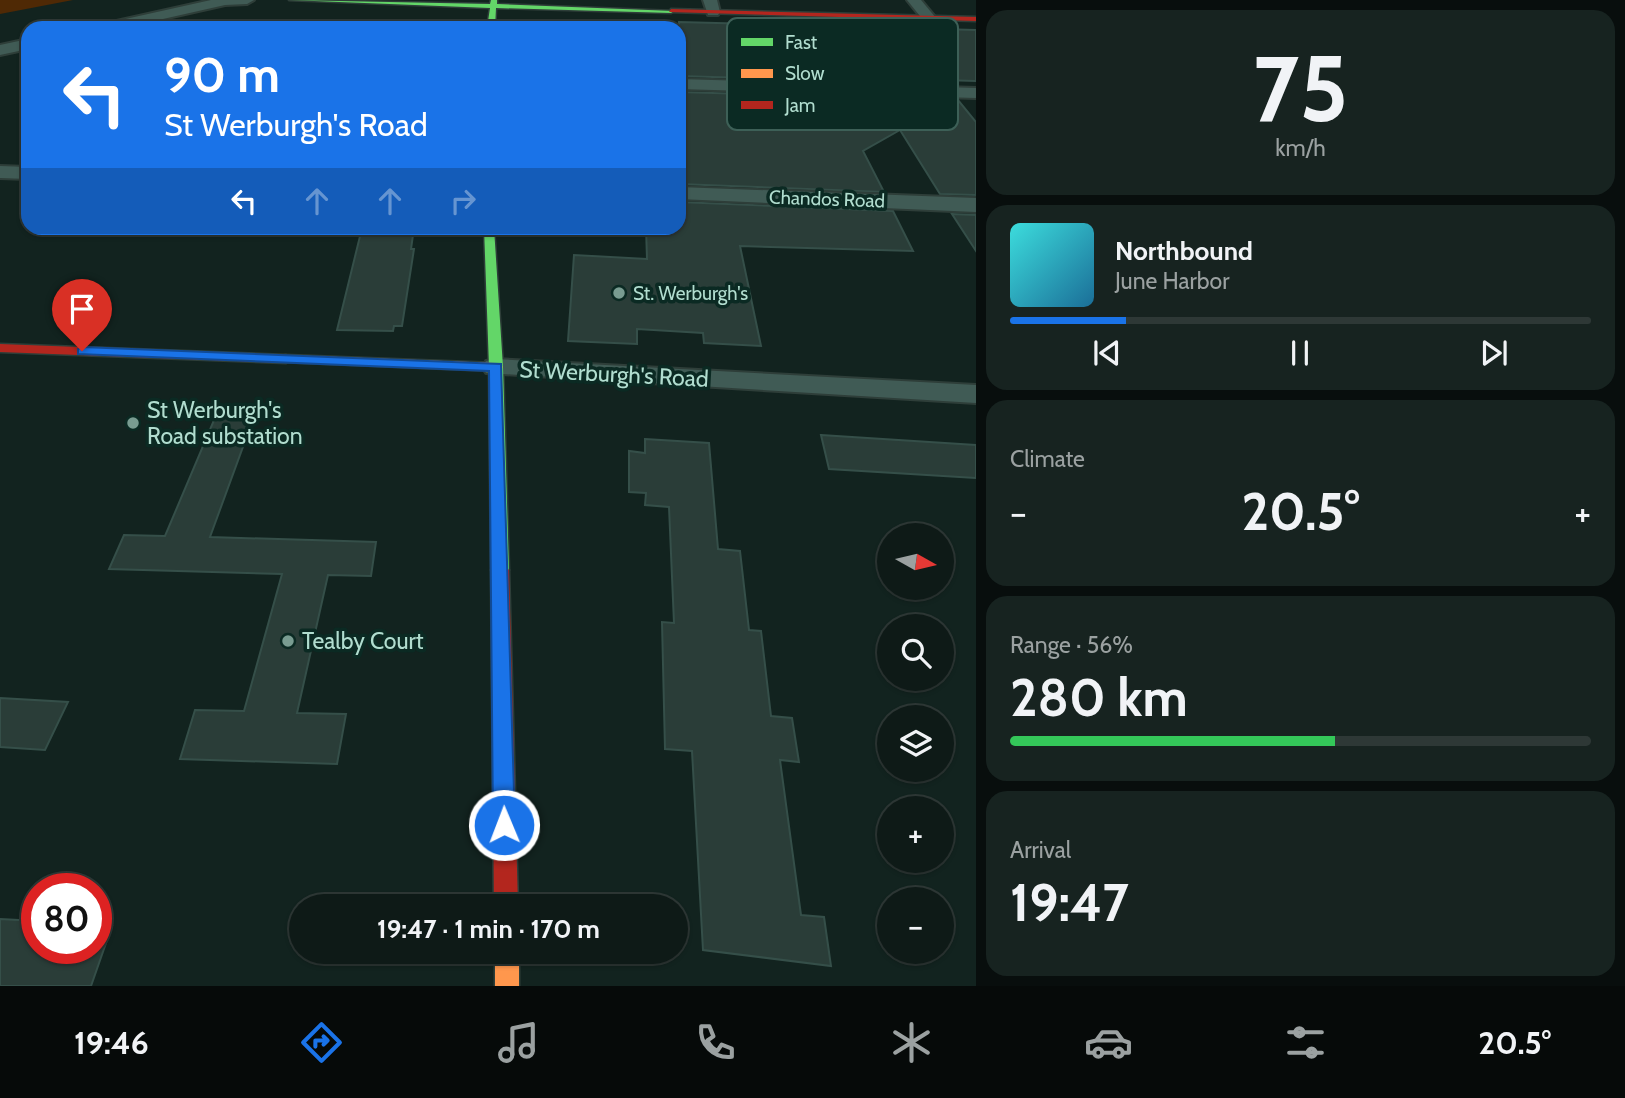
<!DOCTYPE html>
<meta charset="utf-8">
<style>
:root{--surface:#0e1a17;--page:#172320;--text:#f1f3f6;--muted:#9ba1a1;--line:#2e3836;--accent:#1a73e8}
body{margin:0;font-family:Cabin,sans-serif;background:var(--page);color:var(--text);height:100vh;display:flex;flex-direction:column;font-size:26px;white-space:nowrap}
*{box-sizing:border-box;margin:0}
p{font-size:23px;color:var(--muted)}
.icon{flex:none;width:38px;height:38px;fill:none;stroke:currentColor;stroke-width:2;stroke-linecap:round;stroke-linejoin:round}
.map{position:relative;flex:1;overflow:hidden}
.drawer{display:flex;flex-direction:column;gap:10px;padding:10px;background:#080e0d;width:649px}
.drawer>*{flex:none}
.top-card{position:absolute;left:21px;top:21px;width:665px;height:214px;border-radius:21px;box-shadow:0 2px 5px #0004,0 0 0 2px var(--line);background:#1a73e8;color:#fff;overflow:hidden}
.needle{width:46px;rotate:98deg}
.controls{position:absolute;left:877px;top:523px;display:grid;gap:14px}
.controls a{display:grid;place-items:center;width:77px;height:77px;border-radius:50%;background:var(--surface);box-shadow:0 2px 5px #0004,0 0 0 2px var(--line);font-size:35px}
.speed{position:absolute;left:21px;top:873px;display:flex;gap:14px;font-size:35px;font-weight:700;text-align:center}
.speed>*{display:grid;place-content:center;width:91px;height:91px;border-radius:50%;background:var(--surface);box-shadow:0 2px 5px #0004,0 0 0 2px var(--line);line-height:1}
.speed .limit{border:10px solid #d22;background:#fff;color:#111}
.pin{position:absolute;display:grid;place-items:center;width:60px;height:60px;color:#fff;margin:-72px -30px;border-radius:50% 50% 50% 0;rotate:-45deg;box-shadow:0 0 7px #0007}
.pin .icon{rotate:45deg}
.me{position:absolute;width:77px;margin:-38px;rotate:359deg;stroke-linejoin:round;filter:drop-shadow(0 0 5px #0008)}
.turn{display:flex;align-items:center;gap:24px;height:147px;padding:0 28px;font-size:32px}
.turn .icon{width:91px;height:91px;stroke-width:2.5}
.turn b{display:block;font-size:49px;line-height:60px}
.lanes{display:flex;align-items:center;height:66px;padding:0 28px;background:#0003;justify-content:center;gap:35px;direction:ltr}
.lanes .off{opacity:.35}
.big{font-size:52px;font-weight:700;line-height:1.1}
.drawer .tile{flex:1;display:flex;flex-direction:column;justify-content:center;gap:10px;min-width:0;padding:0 24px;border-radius:21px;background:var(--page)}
.drawer .dial{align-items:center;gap:0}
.dial b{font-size:91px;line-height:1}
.song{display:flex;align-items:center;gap:21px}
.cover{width:84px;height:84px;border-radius:10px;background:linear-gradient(135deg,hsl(180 70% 55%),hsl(200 70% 35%))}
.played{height:7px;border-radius:4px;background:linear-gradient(90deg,var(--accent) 20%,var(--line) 20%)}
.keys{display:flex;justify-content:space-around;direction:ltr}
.heat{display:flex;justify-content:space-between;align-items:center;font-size:38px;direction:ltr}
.charge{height:10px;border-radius:5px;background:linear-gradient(90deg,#34c759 56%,var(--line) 0)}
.trip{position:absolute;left:289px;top:894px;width:399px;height:70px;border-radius:35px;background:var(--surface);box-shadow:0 2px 5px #0004,0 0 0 2px var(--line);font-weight:700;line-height:70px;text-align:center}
.tab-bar{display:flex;height:112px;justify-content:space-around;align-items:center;background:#060a09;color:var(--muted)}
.tab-bar .icon{width:49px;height:49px}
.tab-bar .on{color:var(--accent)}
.tab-bar b{font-size:32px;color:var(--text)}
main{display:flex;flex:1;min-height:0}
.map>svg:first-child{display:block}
.green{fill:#4f2905}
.building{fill:#2a3d38;stroke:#354f49;stroke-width:2}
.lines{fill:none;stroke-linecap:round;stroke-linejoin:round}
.street-casing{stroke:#2e3e39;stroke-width:4}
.fast-casing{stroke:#2e3e39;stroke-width:3}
.slow-casing{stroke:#2e3e39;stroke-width:3}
.jam-casing{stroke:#2e3e39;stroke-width:3}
.street{fill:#405b55;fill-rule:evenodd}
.fast{fill:#63d668;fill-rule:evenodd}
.slow{fill:#ff974d;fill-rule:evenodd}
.jam{fill:#b3261e;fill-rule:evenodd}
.route{fill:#1a73e8;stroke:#114b97;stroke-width:2}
.poi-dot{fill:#799c91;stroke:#0b2a23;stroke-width:2.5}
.labels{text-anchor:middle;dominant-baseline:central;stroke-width:7;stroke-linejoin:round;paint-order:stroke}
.far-street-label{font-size:19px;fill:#b1ddcf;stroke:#0b2a23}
.far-poi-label{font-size:19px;fill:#b1ddcf;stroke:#0b2a23;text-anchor:start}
.street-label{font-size:23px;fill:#b1ddcf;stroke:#0b2a23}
.poi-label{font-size:23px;fill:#b1ddcf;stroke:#0b2a23;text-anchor:start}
.key{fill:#0b2a23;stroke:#3d6057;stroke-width:2}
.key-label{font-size:19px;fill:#b1ddcf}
</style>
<main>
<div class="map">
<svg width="976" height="986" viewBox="0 0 976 986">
<rect width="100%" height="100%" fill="#12231f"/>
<path class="green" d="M0,0H73L0,14Z"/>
<path class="building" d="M679,22L976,30V81L943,80L946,84L679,76Z
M679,92L958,100L976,122V195L940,194L900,130L863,151L884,192L679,184Z
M679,202L893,211L913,251L740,246L761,346L704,343L703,333L637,329V344L568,341L574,255L647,259L646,228H679Z
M952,214L976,215V251Z
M362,228H414L411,249H414L402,326H394L393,331L337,330Z
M217,413L255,414L210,537L376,542L371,576L328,575L297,713L346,714L337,764L180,759L195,710L244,711L282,574L109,569L124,535L165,536Z
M821,435L976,445V478L829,469Z
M645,439L709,443L718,549L740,551L749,630L761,631L771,716L792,718L799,762L780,760L801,915L824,917L831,966L703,950L692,751L665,749L662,622L674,623L669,507L645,505L646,493L629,492V451L645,453Z
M0,698L68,702L45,750L0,747Z
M0,919L37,921V948H96V925L112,926L91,986H0Z"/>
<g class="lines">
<g class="street-casing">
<path id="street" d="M211,0H254L247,4L225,5L123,28H96L103,24Z
M703,0H717L720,12L718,15H708Z
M907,0H921L936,18L934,21H924Z
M28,39V49L0,55V45Z
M679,79L976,88V98L679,89Z
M0,166L28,167V179L0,178Z
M679,187L976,198V212L679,199Z
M496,359L976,385V403L486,373L482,367L486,361Z"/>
</g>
<g class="fast-casing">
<path id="fast" d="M289,0L490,4L491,0H497V4L674,11L671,13L496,8L495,28H487L490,8Z
M484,228H494L503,367L509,570L506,574H494L491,570L489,367Z"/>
</g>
<g class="slow-casing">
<path id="slow" d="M286,355L496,363L503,367L496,371L281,362V356Z
M495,952H519V986H495Z"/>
</g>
<g class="jam-casing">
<path id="jam" d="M671,9L976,17V21L669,12Z
M0,344L286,355L293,359L286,363L0,352Z
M500,564L506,566L509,570L518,906H494L491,570L494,566Z"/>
</g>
<use href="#street" class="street"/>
<use href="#fast" class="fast"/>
<use href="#slow" class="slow"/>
<use href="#jam" class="jam"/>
</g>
<path class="route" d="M82,347L501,364L515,825L512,832L504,835L496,832L493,825L489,371L78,354V349Z"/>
<g class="poi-dot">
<circle cx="619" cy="293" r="7"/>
<circle cx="133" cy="423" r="7"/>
<circle cx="288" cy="641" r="7"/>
</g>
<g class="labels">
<g class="far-street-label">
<text transform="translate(827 199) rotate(2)">Chandos Road</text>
</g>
<g class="far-poi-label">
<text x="633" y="293">St. Werburgh's</text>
</g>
<g class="street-label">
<text transform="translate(614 374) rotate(3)">St Werburgh's Road</text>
</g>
<g class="poi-label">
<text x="147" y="410">St Werburgh's<tspan x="147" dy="26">Road substation</tspan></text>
<text x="302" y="641">Tealby Court</text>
</g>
</g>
<rect x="727" y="18" width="231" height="112" rx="10" class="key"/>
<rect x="741" y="38" width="32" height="8" fill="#63d668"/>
<rect x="741" y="69" width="32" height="9" fill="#ff974d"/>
<rect x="741" y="101" width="32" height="8" fill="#b3261e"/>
<g class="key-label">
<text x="785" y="49">Fast</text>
<text x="785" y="80">Slow</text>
<text x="785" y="112">Jam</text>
</g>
</svg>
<div class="controls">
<a><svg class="needle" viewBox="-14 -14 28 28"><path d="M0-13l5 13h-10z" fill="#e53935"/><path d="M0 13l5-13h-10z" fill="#9ba1a1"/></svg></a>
<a><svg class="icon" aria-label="search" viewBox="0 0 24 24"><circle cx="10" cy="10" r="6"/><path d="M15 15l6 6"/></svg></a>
<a><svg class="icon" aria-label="layers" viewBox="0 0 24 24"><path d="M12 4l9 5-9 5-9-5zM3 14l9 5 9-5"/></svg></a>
<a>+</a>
<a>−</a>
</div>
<div class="speed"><div class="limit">80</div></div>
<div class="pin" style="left:82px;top:351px;background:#d93025"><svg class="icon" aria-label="arrive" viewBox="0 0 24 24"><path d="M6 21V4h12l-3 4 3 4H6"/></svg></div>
<svg class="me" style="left:504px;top:825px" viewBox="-20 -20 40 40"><circle r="17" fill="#1a73e8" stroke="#fff" stroke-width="3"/><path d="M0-11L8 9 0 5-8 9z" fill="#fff"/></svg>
<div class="trip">19:47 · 1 min · 170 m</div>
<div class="top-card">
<div class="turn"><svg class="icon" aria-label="left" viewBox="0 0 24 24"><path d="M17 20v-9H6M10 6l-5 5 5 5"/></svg><div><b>90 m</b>St Werburgh's Road</div></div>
<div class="lanes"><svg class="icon" aria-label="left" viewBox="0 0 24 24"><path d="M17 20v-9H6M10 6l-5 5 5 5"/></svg><svg class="icon off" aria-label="ahead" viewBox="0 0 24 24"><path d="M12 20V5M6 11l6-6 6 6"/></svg><svg class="icon off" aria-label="ahead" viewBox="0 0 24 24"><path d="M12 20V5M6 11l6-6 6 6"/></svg><svg class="icon off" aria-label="right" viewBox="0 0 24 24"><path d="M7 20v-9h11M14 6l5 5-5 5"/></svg></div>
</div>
</div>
<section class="drawer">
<div class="tile dial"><b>75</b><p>km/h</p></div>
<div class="tile">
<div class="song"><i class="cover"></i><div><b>Northbound</b><p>June Harbor</p></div></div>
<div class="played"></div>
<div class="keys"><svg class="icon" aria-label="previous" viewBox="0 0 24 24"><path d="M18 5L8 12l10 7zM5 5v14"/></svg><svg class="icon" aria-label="pause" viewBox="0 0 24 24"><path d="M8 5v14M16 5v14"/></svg><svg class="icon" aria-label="next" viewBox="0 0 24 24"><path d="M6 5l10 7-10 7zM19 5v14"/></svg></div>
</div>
<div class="tile"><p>Climate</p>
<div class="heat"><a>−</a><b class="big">20.5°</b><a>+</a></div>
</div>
<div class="tile"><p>Range · 56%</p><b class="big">280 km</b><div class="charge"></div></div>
<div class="tile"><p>Arrival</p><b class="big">19:47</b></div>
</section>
</main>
<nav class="tab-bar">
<b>19:46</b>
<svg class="icon on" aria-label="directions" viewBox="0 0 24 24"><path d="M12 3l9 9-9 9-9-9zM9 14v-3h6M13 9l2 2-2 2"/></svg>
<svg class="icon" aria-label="music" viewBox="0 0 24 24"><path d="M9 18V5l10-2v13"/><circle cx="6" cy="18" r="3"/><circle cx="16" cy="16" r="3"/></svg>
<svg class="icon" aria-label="phone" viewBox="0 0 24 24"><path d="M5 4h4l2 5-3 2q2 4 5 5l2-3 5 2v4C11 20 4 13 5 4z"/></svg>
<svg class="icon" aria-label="climate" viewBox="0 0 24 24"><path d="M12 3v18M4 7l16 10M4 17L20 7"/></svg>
<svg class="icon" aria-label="car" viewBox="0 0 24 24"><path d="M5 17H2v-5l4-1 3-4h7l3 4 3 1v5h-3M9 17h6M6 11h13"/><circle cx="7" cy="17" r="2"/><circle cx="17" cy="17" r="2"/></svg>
<svg class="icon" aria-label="filters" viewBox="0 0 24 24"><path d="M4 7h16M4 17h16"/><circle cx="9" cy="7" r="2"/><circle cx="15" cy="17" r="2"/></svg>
<b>20.5°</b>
</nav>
